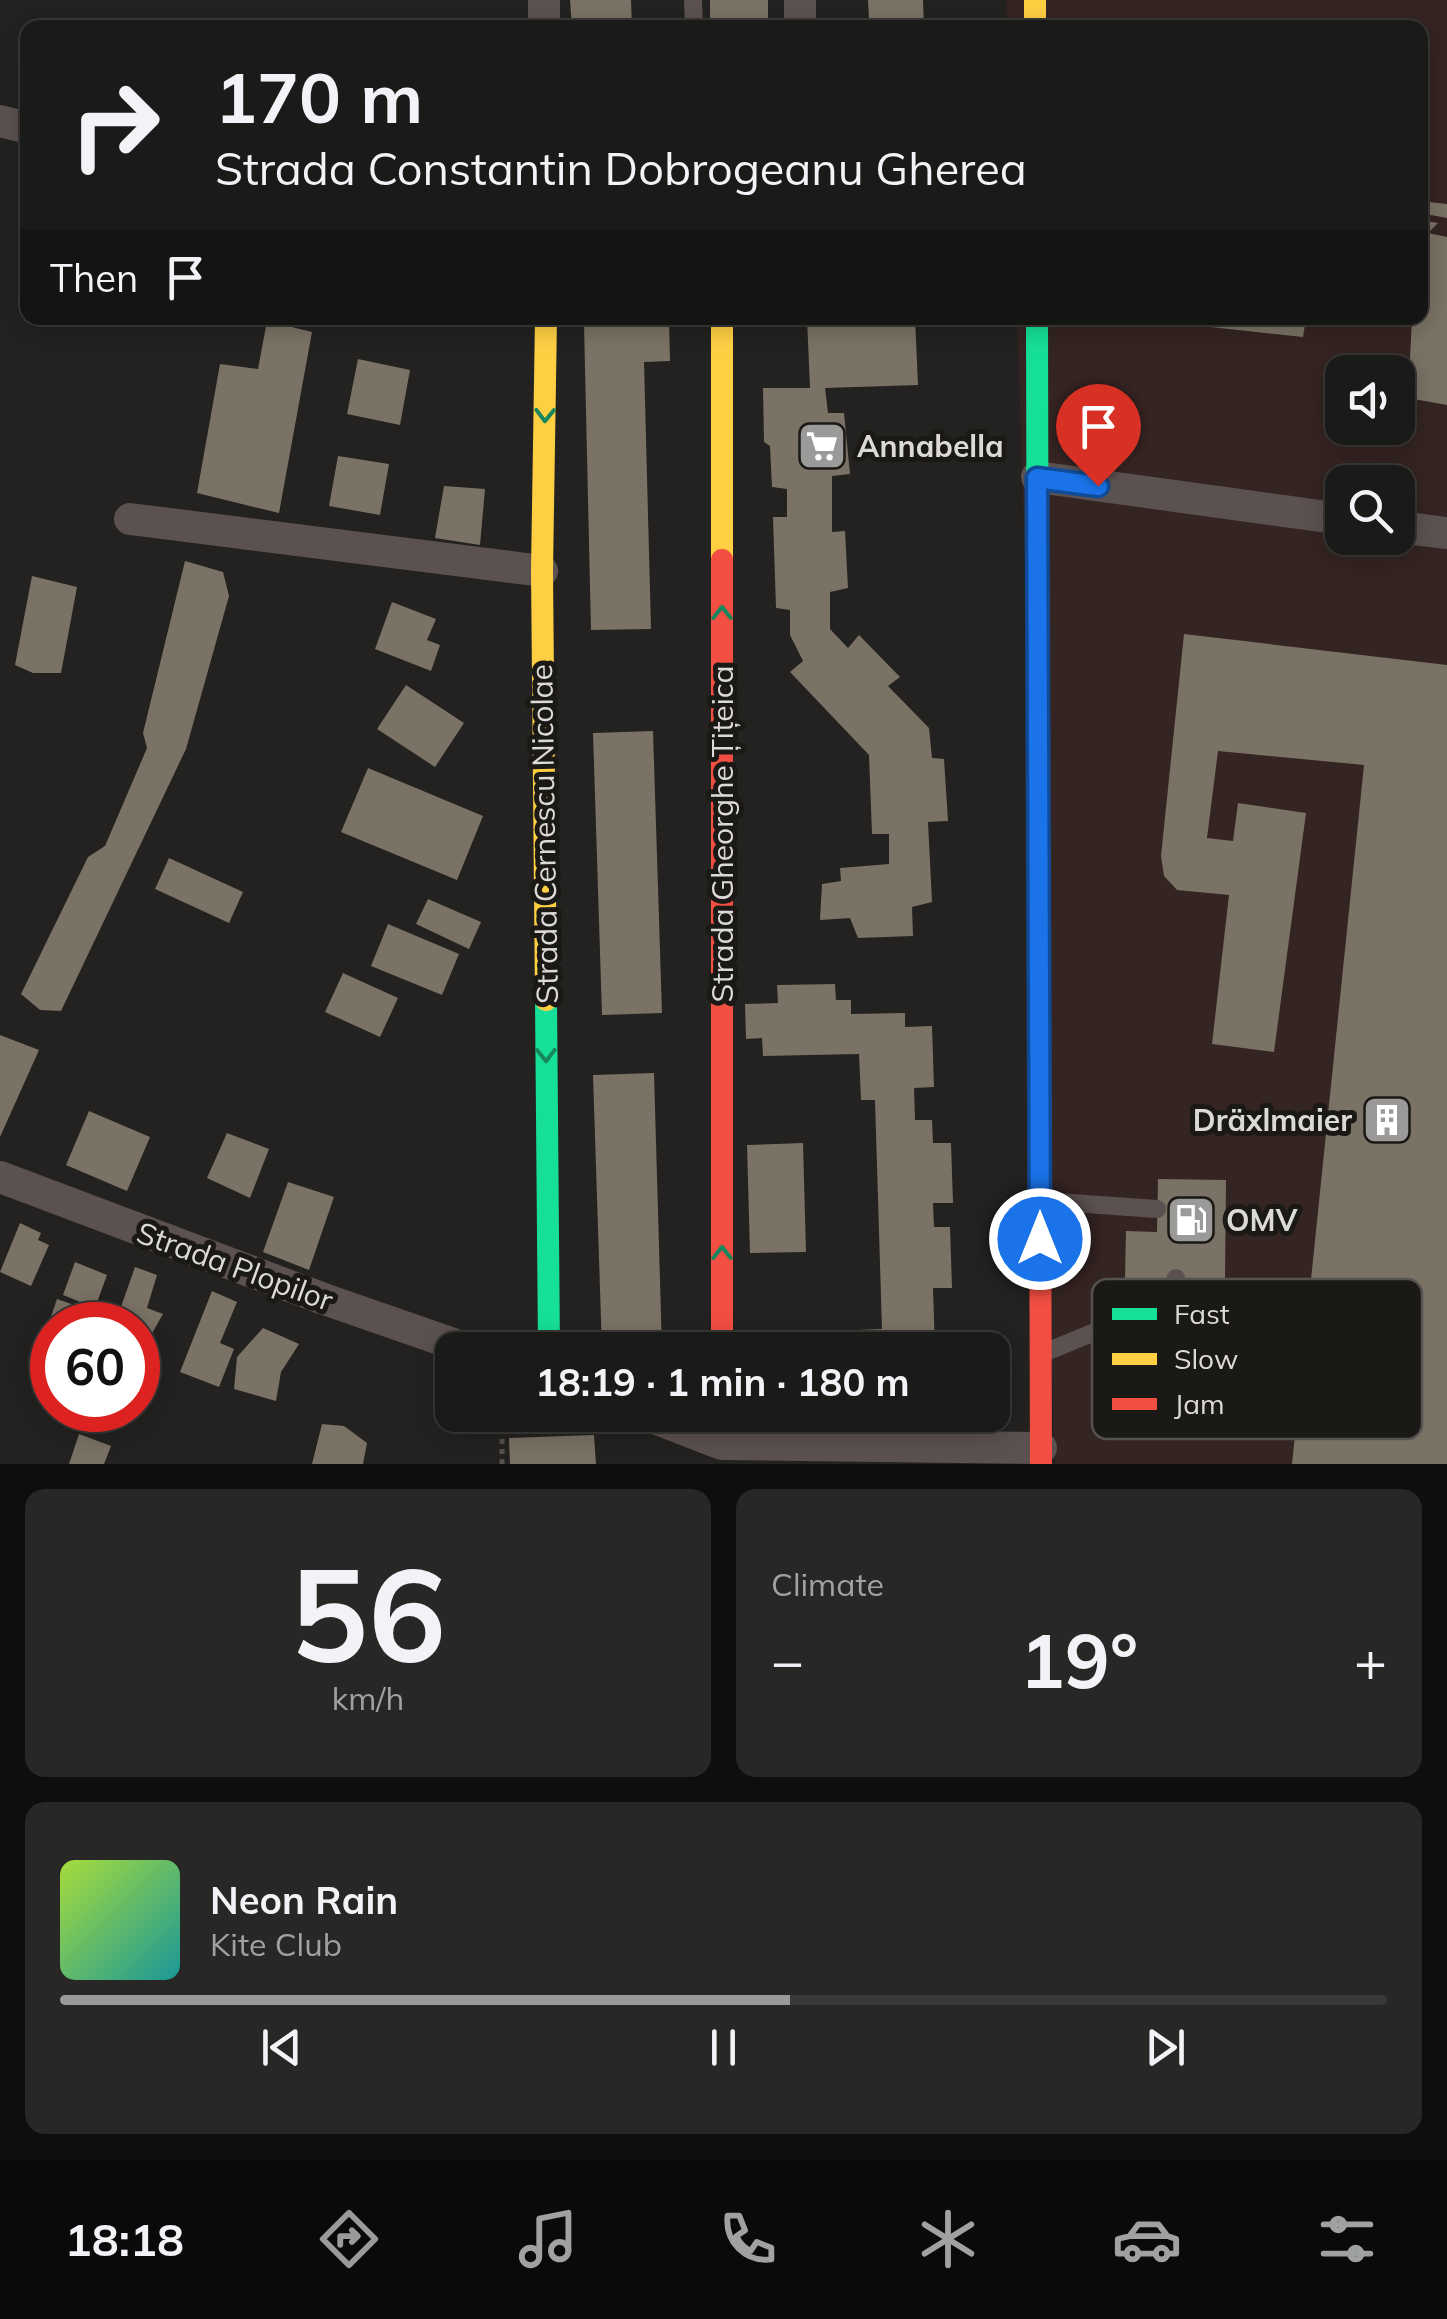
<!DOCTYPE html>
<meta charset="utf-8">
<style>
:root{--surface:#1a1a18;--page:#272725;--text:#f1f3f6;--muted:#9fa1a2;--line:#383837;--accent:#9b9a98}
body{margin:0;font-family:Mulish,sans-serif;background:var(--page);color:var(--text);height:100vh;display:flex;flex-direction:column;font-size:38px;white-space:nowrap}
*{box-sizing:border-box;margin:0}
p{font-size:32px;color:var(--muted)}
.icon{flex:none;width:55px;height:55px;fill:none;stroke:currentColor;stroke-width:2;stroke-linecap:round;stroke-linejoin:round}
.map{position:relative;height:1464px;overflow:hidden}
.drawer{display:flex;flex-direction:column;gap:25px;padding:25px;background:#0e0e0d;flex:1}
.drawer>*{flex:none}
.hud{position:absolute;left:20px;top:20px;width:1408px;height:305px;border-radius:20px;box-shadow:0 5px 25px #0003,0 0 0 2px var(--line);background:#1a1a18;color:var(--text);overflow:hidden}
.controls{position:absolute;left:1325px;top:355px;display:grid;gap:20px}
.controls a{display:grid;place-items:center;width:90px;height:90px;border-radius:20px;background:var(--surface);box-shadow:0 5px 25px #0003,0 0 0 2px var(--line);font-size:50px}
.speed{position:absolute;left:30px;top:1302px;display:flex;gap:20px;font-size:50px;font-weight:700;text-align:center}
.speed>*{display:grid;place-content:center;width:130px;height:130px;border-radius:50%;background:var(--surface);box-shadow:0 5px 25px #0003,0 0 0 2px var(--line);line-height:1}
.speed .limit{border:15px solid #d22;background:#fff;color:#111}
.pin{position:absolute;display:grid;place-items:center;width:85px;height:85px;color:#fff;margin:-102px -42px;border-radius:50% 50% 50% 0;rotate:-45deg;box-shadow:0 0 10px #0007}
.pin .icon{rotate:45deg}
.me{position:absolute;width:110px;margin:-55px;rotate:0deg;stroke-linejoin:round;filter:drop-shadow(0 0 8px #0008)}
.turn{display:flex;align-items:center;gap:35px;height:210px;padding:0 30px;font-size:45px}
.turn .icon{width:130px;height:130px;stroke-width:2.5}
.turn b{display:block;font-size:70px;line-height:85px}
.then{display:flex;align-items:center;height:95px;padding:0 30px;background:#0003;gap:20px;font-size:38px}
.big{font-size:75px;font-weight:700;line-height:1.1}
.drawer .widget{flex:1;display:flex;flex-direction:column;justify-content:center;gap:15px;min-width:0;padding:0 35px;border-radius:20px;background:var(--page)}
.drawer .dial{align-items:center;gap:0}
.dial b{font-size:130px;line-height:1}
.song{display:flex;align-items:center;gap:30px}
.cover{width:120px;height:120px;border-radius:15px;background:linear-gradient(135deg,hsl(80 70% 55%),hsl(180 70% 35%))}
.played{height:10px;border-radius:5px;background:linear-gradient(90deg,var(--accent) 55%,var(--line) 55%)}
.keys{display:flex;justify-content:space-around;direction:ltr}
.heat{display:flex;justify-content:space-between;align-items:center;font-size:55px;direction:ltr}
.drawer .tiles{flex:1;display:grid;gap:25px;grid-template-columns:1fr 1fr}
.widget:last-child{grid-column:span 2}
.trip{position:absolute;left:435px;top:1332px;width:575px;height:100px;border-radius:20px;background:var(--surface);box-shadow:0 5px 25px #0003,0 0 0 2px var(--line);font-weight:700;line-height:100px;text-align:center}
.tabs{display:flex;height:160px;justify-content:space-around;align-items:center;background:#0a0a0a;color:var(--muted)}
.tabs .icon{width:70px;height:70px}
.tabs .current{color:var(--accent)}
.tabs b{font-size:45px;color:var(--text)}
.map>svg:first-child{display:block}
.industrial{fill:#342422;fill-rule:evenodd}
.building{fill:#7a7264}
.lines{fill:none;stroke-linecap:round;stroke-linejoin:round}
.path{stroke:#56504e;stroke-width:5;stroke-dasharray:5 5;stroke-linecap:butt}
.lane{stroke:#5b5150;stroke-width:18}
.street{stroke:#5b5150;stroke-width:32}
.fast{stroke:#16e098;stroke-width:22}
.slow{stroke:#ffcf43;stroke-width:22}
.jam{stroke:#f24e42;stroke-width:22}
.oneway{stroke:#18865e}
.route-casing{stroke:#114b97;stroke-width:25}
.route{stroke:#1a73e8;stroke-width:18}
.labels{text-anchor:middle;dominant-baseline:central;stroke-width:10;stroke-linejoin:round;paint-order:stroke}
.poi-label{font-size:30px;font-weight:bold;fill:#dcdad8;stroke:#1b1916;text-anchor:start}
.street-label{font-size:30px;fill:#dcdad8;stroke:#1b1916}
.key{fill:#1b1916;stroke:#555350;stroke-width:2.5}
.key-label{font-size:28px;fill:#dcdad8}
</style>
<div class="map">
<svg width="1447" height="1464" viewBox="0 0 1447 1464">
<rect width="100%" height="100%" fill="#232220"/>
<path class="industrial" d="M1006,0H1447V1464H1055L1017,318H1420V28L1007,27ZM1342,372H1398V428H1342ZM1342,482H1398V538H1342Z"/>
<path class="building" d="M570,0H631L632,28H572Z
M710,0H768V28H710Z
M868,0H923L924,28H882L881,18H869Z
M1420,201L1447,204V218L1420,213Z
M1420,220L1438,223L1428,233L1447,237V405L1408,398L1412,318H1420Z
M807,318H915L918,385L825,388L828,413H844L850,474L832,476V532L845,531L848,588L830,592V629L848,648L859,635L900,677L888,686L929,728L932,758L944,759L948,821L928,822L932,902L912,907L913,936L858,938L850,918L820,920L822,884L841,881L840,868L889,864V834H872L869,755L790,672L803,661L790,635V610L776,608L773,517H787V489L772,487L770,446L764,442L763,388H810Z
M1156,318H1306L1303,337L1156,321Z
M267,321L312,332L279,513L197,493L220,364L258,369Z
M669,322L670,361L644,362L651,629L591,630L584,324Z
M358,359L410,370L400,425L347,414Z
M338,456L389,464L380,515L329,506Z
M444,486L485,489L480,545L435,538Z
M185,561L223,572L229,596L186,749L61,1011L40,1010L21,994L88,857L105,846L147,748L143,733Z
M32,576L77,587L61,673H33L15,665Z
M392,602L436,619L427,640L440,645L431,671L375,649Z
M1184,634L1447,665V1464H1292L1364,765L1218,751L1207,838L1233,841L1238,803L1306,813L1274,1052L1212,1044L1229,895L1177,890L1164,876L1161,856Z
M406,685L464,723L435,767L377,729Z
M653,731L662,1013L602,1015L593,733Z
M368,768L483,816L457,880L341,832Z
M169,858L243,892L229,923L155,889Z
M428,899L481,922L469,949L416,924Z
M388,924L459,954L442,995L371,966Z
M343,973L398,998L380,1037L325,1012Z
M835,984L836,1000H851V1014L905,1013V1027L932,1026L934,1087L914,1088L915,1120H932L933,1143H951L953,1203H933L934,1227H950L952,1288H933L935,1350H833L832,1331L882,1329L875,1100H861L859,1054L763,1056L762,1038L746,1039L745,1004L778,1003L777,985Z
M0,1035L39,1050L0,1137Z
M654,1073L662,1350H602L593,1075Z
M89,1111L150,1137L127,1191L66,1165Z
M227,1133L269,1149L250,1198L207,1178Z
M803,1143L806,1252L750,1253L747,1145Z
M1158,1179L1226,1180L1225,1279L1125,1278L1126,1231L1157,1232Z
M288,1182L334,1197L309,1270L263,1252Z
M20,1223L41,1233L38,1240L49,1245L31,1286L0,1272Z
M75,1262L107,1275L95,1308L63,1295Z
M135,1267L157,1275L147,1308L163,1314L151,1335L138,1330V1325L116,1321Z
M212,1291L237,1302L220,1343L234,1349L219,1387L180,1372Z
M57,1299L112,1318L109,1325H52V1356L40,1349Z
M263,1328L299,1344L281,1372L276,1401L234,1389L237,1357Z
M322,1424L344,1426L367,1443L363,1464H312Z
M79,1434L111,1446L104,1464H69Z
M594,1435L596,1464H510L509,1438Z"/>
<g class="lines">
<path class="path" d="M502,1464V1415"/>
<path class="lane" d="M693,0L694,28
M1043,1201L1157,1209
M1046,1352L1165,1303L1176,1278"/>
<path class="street" d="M544,0V28
M800,0V28
M0,121L28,128
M1037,477L1342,519
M130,519L542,571
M1398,527L1447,533
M0,1177L324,1299L471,1350
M647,1415L722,1444L1041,1448"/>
<path class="fast" d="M1037,318L1038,743
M546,1000L549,1350"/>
<path class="slow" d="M1035,0V28
M722,318V560
M1038,743L1040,1145
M546,1000L542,571L546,318"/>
<path class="jam" d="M722,560V1350
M1040,1145L1041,1464"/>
</g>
<defs><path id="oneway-chevron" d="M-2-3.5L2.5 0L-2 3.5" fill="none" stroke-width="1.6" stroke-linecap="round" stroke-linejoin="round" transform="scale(2.5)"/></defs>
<g class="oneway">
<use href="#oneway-chevron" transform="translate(545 415) rotate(91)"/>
<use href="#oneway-chevron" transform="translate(722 613) rotate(-90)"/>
<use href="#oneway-chevron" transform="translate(546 1055) rotate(89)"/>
<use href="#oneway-chevron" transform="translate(722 1253) rotate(-90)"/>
</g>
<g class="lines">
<g class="route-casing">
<path id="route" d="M1040,1239L1037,478L1098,486"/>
</g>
<use href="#route" class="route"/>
</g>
<defs>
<g id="supermarket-square" transform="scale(2.5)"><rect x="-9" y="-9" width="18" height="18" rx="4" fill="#9b9a98" stroke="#1b1916"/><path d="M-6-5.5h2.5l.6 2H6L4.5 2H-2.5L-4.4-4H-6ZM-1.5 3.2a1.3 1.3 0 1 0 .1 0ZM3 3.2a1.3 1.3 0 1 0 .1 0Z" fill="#fff"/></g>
<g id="building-square" transform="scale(2.5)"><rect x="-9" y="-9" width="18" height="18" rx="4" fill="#9b9a98" stroke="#1b1916"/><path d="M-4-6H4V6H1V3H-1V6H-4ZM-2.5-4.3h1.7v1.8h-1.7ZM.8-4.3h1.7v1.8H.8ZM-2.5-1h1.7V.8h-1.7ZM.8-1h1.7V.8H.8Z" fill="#fff"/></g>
<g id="fuel-square" transform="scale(2.5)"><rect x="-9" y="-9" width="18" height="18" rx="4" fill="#9b9a98" stroke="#1b1916"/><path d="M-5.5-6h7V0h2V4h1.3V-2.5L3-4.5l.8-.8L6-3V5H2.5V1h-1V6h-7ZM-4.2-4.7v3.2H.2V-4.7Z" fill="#fff"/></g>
</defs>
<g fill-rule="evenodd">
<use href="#supermarket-square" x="822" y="446"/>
<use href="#building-square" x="1387" y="1120"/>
<use href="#fuel-square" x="1191" y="1220"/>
</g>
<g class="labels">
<g class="poi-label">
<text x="857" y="446">Annabella</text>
<text x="1352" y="1120" text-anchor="end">Dräxlmaier</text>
<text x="1226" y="1220">OMV</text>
</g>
<g class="street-label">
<text transform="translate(544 834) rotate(-91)">Strada Cernescu Nicolae</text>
<text transform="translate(722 834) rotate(-90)">Strada Gheorghe Țițeica</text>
<text transform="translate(235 1266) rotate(20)">Strada Plopilor</text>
</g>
</g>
<rect x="1092" y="1279" width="330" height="160" rx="15" class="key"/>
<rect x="1112" y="1308" width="45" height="12" fill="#16e098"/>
<rect x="1112" y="1353" width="45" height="12" fill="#ffcf43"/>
<rect x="1112" y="1398" width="45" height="12" fill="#f24e42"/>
<g class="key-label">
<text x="1174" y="1324">Fast</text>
<text x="1174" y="1369">Slow</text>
<text x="1174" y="1414">Jam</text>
</g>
</svg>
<div class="controls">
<a><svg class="icon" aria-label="sound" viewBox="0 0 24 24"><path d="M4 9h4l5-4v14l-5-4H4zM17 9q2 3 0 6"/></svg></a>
<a><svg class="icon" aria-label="search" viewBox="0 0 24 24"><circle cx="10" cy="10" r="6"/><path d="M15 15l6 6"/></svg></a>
</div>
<div class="speed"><div class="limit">60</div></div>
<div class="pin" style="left:1098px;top:486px;background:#d93025"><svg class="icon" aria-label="arrive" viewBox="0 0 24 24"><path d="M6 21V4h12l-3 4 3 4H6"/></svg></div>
<svg class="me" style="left:1040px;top:1239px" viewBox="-20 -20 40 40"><circle r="17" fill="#1a73e8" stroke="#fff" stroke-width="3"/><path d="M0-11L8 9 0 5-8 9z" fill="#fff"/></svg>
<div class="trip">18:19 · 1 min · 180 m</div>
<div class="hud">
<div class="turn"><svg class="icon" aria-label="right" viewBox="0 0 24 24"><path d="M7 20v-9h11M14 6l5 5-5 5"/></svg><div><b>170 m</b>Strada Constantin Dobrogeanu Gherea</div></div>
<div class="then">Then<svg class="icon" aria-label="arrive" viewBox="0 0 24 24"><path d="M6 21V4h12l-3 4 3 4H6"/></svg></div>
</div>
</div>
<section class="drawer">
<div class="tiles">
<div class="widget dial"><b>56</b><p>km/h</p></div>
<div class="widget"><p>Climate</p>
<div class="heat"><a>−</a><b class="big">19°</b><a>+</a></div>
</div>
<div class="widget">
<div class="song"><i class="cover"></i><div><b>Neon Rain</b><p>Kite Club</p></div></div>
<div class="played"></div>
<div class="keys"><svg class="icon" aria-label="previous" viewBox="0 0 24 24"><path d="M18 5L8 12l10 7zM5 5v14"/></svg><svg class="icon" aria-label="pause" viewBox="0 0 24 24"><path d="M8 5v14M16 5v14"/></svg><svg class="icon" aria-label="next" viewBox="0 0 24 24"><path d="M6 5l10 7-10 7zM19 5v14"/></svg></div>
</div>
</div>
</section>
<nav class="tabs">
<b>18:18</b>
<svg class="icon current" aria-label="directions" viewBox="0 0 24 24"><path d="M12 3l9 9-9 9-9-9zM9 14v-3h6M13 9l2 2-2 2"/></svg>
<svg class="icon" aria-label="music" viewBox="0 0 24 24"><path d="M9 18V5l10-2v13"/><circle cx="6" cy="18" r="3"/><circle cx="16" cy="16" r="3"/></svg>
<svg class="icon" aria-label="phone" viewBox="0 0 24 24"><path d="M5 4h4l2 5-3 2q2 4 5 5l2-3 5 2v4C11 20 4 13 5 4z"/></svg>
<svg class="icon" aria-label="climate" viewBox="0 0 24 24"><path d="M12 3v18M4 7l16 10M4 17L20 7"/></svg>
<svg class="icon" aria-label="car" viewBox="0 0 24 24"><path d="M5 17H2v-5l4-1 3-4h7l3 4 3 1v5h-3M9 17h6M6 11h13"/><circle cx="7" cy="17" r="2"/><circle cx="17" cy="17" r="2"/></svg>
<svg class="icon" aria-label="filters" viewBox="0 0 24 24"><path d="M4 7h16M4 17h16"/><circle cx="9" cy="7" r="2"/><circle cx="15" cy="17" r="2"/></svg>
</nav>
